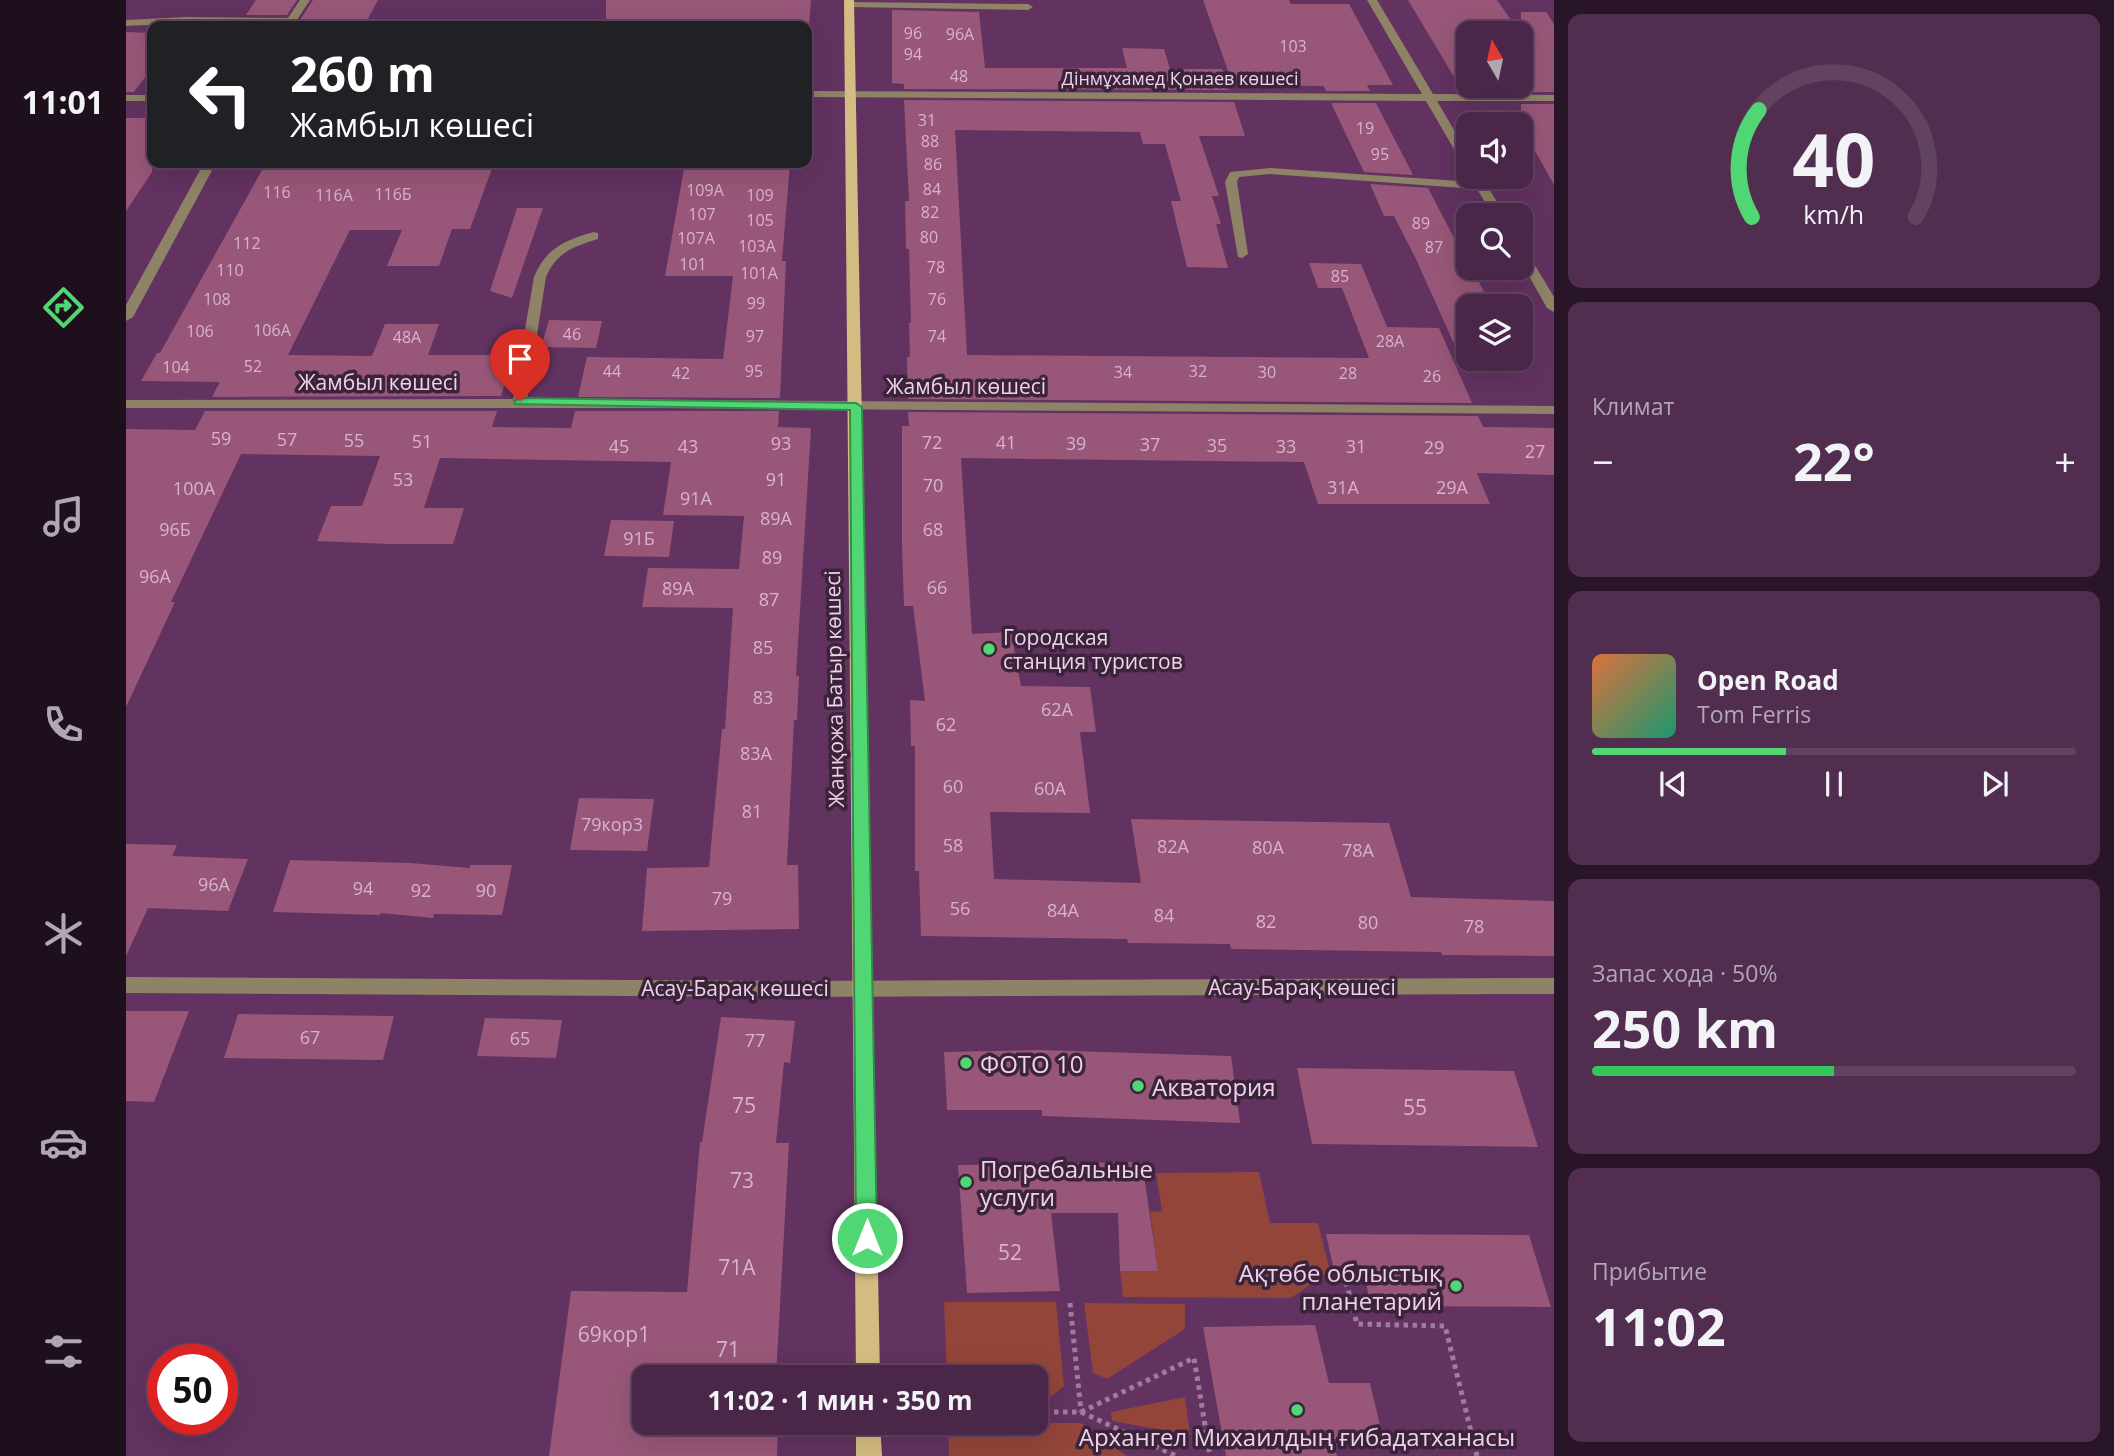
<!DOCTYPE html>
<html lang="ru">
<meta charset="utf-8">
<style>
:root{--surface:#4a2648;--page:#512e4f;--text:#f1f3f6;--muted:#b2a5b4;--line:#614360;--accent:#51d674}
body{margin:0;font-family:"Open Sans",sans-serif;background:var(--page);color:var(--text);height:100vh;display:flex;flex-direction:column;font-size:26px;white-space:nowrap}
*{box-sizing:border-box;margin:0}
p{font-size:23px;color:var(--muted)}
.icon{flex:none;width:38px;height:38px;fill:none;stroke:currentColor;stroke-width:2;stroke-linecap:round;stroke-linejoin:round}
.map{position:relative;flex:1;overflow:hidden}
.side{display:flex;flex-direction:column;gap:14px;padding:14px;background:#291528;width:560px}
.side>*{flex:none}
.guide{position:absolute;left:21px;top:21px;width:665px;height:147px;border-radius:14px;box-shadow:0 7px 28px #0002,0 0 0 2px var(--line);background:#202124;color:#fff;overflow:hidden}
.needle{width:46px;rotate:351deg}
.buttons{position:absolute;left:1330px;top:21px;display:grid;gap:14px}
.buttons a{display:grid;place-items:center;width:77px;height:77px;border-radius:14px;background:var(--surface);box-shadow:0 7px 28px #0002,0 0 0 2px var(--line);font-size:35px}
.speed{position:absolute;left:21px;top:1344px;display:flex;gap:14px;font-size:35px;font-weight:700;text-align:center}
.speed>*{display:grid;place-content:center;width:91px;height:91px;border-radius:50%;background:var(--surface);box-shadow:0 7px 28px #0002,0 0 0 2px var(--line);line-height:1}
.speed .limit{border:10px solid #d22;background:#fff;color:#111}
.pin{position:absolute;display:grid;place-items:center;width:60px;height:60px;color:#fff;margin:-72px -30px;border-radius:50% 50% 50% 0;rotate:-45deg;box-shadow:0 0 7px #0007}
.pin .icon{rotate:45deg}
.me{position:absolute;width:77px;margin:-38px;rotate:0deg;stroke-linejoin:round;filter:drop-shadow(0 0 5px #0008)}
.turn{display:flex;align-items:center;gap:24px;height:147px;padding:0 28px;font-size:32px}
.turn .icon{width:91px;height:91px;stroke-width:2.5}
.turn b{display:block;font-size:49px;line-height:60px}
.big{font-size:52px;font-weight:700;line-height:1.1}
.side .widget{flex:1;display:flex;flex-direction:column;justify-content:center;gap:10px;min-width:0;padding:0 24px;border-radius:14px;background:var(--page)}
.side .dial{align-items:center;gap:0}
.dial svg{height:182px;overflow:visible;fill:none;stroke:var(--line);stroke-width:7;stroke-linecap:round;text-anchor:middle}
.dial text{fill:var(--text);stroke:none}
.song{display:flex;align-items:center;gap:21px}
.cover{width:84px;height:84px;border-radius:10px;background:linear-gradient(135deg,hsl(20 70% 55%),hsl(160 70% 35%))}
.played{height:7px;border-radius:4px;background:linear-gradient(90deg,var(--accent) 40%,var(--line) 40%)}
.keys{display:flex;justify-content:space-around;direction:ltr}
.heat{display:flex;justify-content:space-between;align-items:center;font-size:38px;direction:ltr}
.charge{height:10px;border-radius:5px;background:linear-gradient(90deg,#34c759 50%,var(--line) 0)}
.trip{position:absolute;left:506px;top:1365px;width:416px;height:70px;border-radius:14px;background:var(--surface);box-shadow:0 7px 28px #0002,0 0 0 2px var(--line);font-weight:700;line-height:70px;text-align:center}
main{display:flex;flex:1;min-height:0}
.tab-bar{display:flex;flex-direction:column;width:126px;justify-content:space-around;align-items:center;background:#1e0f1d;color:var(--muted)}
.tab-bar .icon{width:49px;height:49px}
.tab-bar .active{color:var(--accent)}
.tab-bar b{font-size:32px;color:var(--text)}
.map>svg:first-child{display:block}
.green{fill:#93453a}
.building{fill:#985778}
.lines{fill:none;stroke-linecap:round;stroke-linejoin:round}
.path{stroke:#a17a9f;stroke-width:5;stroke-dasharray:4.5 4.5;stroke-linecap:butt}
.minor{fill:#8f8367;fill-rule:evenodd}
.major{fill:#d4bd82;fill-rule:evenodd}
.route{fill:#51d674;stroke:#358b4b;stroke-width:2}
.poi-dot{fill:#51d674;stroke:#3b2439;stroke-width:2.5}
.labels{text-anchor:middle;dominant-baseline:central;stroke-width:7;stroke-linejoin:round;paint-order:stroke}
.far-number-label{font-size:16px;fill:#d8b2ce}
.far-street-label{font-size:18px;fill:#eed1eb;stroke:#3b2439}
.number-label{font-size:18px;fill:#d8b2ce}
.street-label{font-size:21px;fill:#eed1eb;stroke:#3b2439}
.poi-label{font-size:21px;fill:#eed1eb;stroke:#3b2439;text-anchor:start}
.near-number-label{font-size:21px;fill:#d8b2ce}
.near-poi-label{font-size:24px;fill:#eed1eb;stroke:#3b2439;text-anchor:start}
</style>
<main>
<nav class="tab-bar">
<b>11:01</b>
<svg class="icon active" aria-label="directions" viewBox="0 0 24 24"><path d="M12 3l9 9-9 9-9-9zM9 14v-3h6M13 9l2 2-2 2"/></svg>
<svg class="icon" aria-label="music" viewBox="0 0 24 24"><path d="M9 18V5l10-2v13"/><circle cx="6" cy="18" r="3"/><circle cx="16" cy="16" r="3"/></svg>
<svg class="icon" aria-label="phone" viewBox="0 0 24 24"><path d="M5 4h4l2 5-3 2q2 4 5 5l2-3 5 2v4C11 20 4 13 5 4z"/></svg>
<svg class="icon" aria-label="climate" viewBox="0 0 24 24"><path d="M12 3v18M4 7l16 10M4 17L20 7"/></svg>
<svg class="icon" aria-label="car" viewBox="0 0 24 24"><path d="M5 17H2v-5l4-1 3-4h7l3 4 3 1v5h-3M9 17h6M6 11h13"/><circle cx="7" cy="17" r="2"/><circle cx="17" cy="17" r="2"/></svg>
<svg class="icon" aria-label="filters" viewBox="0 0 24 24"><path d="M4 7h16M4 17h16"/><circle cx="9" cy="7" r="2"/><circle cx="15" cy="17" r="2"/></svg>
</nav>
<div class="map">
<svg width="1428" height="1456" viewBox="0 0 1428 1456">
<rect width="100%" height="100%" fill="#623260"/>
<path class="green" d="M1133,1172L1144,1223H1192L1204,1271L1165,1298L997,1297L994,1271H1032L1024,1212L1036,1211L1030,1173Z
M818,1302H930L938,1386L920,1401H910V1377H821Z
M958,1303L1059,1304V1329L981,1379L967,1373Z
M1059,1397L1064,1435L986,1421L985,1412Z
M822,1423H955L1001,1456H823Z"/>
<path class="building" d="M130,0H171L161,15H120Z
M187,0H252L238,26H170Z
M480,0H685L683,26L480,23Z
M1077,0H1163L1165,4H1223L1267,85H1241L1244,91H1200L1198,86L1107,85Z
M1282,0H1371L1394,33H1342V92H1337Z
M766,10L853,12L859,68H1001L996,48L1038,49L1044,69H1096L1103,90L778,89V84L766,83Z
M1395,12H1420L1428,24V92H1395Z
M0,32L26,33V68L8,92H0Z
M778,100L1108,102L1119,136H1073L1093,196H1086L1095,224H1090L1102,268L1061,267L1045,201H1055L1039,144H1017L1014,132L829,130L841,355L1243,358L1216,288H1192L1183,263L1235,264L1261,327L1313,328L1346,403L782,399L781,357H784L783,323H785L783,249H780L779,201H783Z
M1205,103H1250L1287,175L1238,172Z
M1395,104H1428V185L1395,126Z
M0,118H26V172L0,211Z
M140,163H368L344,229H326L313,266H261L276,230H224L162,355L246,356L259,324H313L302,355H387L375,396L86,397L94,382L15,381L31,353H34Z
M559,163H664L656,261H660L654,398L452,397L461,357L597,359L607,276H539Z
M1244,184L1302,188L1340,261H1342V268H1346L1365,306H1342V375L1290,259L1268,216H1258Z
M391,208H417L386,298L364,291Z
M423,320L476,321L470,348L415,347Z
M79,411H371L366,427L445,428L449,411H653L652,427L685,428L670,676H673L671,720H668L661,865H672L673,929L516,931L521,868L583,867L596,729H599L607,608L516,607L522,568L613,569L618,516L537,515L545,462L314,458L298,508H338L327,544H264L191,541L205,506H236L254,456L115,454L45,602H49L0,707V429L69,430Z
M782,412L1352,416L1357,427L1428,428V475L1351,473L1364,504H1192L1178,462L835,458L846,634L885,632L895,686L964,687L970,732H954L964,813L864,812L868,879L1015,883L1005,819L1263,823L1285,897L1428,901V956L1316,955L1315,952L1105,949L1104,944L1002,943L1001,939L795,936L793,871H789V746H785L784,700L799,701L787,606H778L776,547V426H783Z
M485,520L548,521L543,557L478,556Z
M453,798L528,799L521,851L444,850Z
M0,844L51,845L46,856L122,859L102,911L22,908L0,956Z
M164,860L284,863L344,868V865H386L376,915L308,914L307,918L255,913L254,915L147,912Z
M0,1011H63L28,1102L0,1101Z
M112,1014L268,1016L257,1060L98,1058Z
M595,1017L669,1021L664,1063L658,1062L650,1143H663L650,1377H518V1423H652L651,1456H423L445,1291L561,1292L574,1142H576Z
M359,1018L436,1020L430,1058L351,1056Z
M913,1050L1105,1056L1114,1123L916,1116V1110H821L818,1052Z
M1171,1068L1388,1071L1412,1147L1186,1144Z
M1016,1162L1032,1271H994L992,1213H925L934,1291L841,1293L832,1165Z
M1200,1234L1403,1235L1425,1307L1245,1306L1236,1265L1207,1266Z
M1189,1325L1203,1383H1244L1257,1438L1207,1439L1211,1456H1100L1077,1327Z"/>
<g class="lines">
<path class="path" d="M1220,1282L1231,1324L1319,1326L1351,1456
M944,1303L955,1412
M910,1412H955L1050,1456
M955,1412L1068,1358L1084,1456"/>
<path class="minor" d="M174,0H184L167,26L60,23L0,26V20L60,17L162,18Z
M1241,0H1251L1307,94L1428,95V101H1311L1342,154V166L1336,163L1300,101L681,97V91L1296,94Z
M723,2L902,4L907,7L902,10L720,7V3Z
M0,95H26V101H0Z
M78,163H90L7,317L0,321V305Z
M1144,168L1347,182L1344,177H1356L1379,215H1367L1351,189L1144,174L1113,177L1111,182L1122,254L1116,258L1112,257L1099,182L1104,172Z
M468,232L472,233V239C447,247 431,252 420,277L401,399L1428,406V414L536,408H0V400L387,399L408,277C420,248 439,240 468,232Z
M1395,248L1401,252L1428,297V312L1421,308L1395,262Z
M0,977L664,981L1428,978V994L664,997L0,993Z"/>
<path class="major" d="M718,0H728L754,1377H730Z
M730,1423H754L756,1456H730Z"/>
</g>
<path class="route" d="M394,398L730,403L736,407L751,1238L748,1245L741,1247L733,1245L730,1238L724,410L389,404L388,401Z"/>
<g class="poi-dot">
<circle cx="863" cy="649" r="7"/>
<circle cx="840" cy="1063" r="7"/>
<circle cx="1012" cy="1086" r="7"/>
<circle cx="840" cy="1182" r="7"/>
<circle cx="1330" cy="1286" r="7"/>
<circle cx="1171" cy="1410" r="7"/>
</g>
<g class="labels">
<g class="far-number-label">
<text x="787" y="33">96</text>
<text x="834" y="34">96А</text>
<text x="1167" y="46">103</text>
<text x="787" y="54">94</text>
<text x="833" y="76">48</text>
<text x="801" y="120">31</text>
<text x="1239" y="128">19</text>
<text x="804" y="141">88</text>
<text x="1254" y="154">95</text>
<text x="807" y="164">86</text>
<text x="806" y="189">84</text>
<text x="579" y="190">109А</text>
<text x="151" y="192">116</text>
<text x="267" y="194">116Б</text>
<text x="208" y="195">116А</text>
<text x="634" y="195">109</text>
<text x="804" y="212">82</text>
<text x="576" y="214">107</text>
<text x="634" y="220">105</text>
<text x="1295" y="223">89</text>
<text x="803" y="237">80</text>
<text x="570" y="238">107А</text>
<text x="121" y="243">112</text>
<text x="631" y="246">103А</text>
<text x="1308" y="247">87</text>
<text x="567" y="264">101</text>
<text x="810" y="267">78</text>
<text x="104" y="270">110</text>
<text x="633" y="273">101А</text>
<text x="1214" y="276">85</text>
<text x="91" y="299">108</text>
<text x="811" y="299">76</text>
<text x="630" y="303">99</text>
<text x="146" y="330">106А</text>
<text x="74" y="331">106</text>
<text x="446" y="334">46</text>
<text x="629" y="336">97</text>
<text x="811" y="336">74</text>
<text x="281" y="337">48А</text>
<text x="1264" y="341">28А</text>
<text x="127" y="366">52</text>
<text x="50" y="367">104</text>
<text x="486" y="371">44</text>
<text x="628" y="371">95</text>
<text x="1072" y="371">32</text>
<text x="997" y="372">34</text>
<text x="1141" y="372">30</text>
<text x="555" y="373">42</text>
<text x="1222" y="373">28</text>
<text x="1306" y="376">26</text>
</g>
<g class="far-street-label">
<text x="1054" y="78">Дінмұхамед Қонаев көшесі</text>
</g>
<g class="number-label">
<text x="95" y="438">59</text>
<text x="161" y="439">57</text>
<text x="228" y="440">55</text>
<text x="296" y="441">51</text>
<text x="806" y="442">72</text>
<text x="880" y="442">41</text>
<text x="655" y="443">93</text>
<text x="950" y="443">39</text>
<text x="1024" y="444">37</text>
<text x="1091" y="445">35</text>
<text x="493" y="446">45</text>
<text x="562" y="446">43</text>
<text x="1160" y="446">33</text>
<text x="1230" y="446">31</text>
<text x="1308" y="447">29</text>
<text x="1409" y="451">27</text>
<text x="277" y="479">53</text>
<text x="650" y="479">91</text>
<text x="807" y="485">70</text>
<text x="1217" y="487">31А</text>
<text x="1326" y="487">29А</text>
<text x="68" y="488">100А</text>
<text x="570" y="498">91А</text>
<text x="650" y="518">89А</text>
<text x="49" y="529">96Б</text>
<text x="807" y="529">68</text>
<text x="513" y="538">91Б</text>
<text x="646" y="557">89</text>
<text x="29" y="576">96А</text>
<text x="811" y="587">66</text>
<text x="552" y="588">89А</text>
<text x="643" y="599">87</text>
<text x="637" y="647">85</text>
<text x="637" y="697">83</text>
<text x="931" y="709">62А</text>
<text x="820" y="724">62</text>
<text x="630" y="753">83А</text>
<text x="827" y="786">60</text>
<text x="924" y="788">60А</text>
<text x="626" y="811">81</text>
<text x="486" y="824">79кор3</text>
<text x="827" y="845">58</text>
<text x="1047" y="846">82А</text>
<text x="1142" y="847">80А</text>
<text x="1232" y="850">78А</text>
<text x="88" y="884">96А</text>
<text x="237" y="888">94</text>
<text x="295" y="890">92</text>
<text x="360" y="890">90</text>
<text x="596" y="898">79</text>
<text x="834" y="908">56</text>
<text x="937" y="910">84А</text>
<text x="1038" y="915">84</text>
<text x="1140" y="921">82</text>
<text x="1242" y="922">80</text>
<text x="1348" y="926">78</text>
<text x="184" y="1037">67</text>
<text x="394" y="1038">65</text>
<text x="629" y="1040">77</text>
</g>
<g class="street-label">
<text x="252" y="382">Жамбыл көшесі</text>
<text x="840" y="386">Жамбыл көшесі</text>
<text transform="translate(708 689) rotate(-91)">Жанқожа Батыр көшесі</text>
<text x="1176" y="987">Асау-Барақ көшесі</text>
<text x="609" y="988">Асау-Барақ көшесі</text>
</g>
<g class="poi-label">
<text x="877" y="637">Городская<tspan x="877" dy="24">станция туристов</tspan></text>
</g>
<g class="near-number-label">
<text x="618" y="1105">75</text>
<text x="1289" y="1107">55</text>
<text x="616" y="1180">73</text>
<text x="884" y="1252">52</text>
<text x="611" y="1267">71А</text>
<text x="488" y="1334">69кор1</text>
<text x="602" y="1349">71</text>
</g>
<g class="near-poi-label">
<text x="854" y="1063">ФОТО 10</text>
<text x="1026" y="1086">Акватория</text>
<text x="854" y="1168">Погребальные<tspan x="854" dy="28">услуги</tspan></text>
<text x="1316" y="1272" text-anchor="end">Ақтөбе облыстық<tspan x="1316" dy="28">планетарий</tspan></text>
<text x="1171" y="1436" text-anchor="middle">Архангел Михаилдың ғибадатханасы</text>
</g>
</g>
</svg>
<div class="buttons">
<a><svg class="needle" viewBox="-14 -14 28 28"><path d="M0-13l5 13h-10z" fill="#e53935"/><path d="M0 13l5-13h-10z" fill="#b2a5b4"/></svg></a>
<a><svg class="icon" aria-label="sound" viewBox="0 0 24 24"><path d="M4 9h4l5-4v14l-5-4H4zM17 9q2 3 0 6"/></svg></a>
<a><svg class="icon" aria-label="search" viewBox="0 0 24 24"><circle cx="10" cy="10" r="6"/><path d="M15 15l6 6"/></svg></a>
<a><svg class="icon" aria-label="layers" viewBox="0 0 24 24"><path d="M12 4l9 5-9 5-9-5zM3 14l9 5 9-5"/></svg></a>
</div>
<div class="speed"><div class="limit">50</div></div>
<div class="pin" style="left:394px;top:401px;background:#d93025"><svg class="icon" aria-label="arrive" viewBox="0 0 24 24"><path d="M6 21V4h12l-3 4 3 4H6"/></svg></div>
<svg class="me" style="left:741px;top:1238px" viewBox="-20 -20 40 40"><circle r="17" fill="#51d674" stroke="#fff" stroke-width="3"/><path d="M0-11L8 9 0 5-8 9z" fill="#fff"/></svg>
<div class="trip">11:02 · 1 мин · 350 m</div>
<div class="guide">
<div class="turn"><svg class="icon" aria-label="left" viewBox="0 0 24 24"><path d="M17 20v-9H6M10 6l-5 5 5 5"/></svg><div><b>260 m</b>Жамбыл көшесі</div></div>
</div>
</div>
<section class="side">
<div class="widget dial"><svg viewBox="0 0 100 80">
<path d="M14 69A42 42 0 1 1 86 69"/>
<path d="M14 69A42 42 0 0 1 17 22" stroke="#51d674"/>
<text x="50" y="56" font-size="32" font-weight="700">40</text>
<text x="50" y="72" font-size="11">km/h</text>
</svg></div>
<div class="widget"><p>Климат</p>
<div class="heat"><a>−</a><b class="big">22°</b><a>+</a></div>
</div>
<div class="widget">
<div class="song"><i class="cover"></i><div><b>Open Road</b><p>Tom Ferris</p></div></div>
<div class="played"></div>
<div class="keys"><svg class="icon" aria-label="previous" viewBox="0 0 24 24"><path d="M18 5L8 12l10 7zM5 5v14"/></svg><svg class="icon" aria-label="pause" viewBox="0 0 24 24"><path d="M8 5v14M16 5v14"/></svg><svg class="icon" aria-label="next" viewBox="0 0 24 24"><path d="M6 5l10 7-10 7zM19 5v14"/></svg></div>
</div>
<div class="widget"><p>Запас хода · 50%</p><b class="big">250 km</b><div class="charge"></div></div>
<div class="widget"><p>Прибытие</p><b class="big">11:02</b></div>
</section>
</main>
